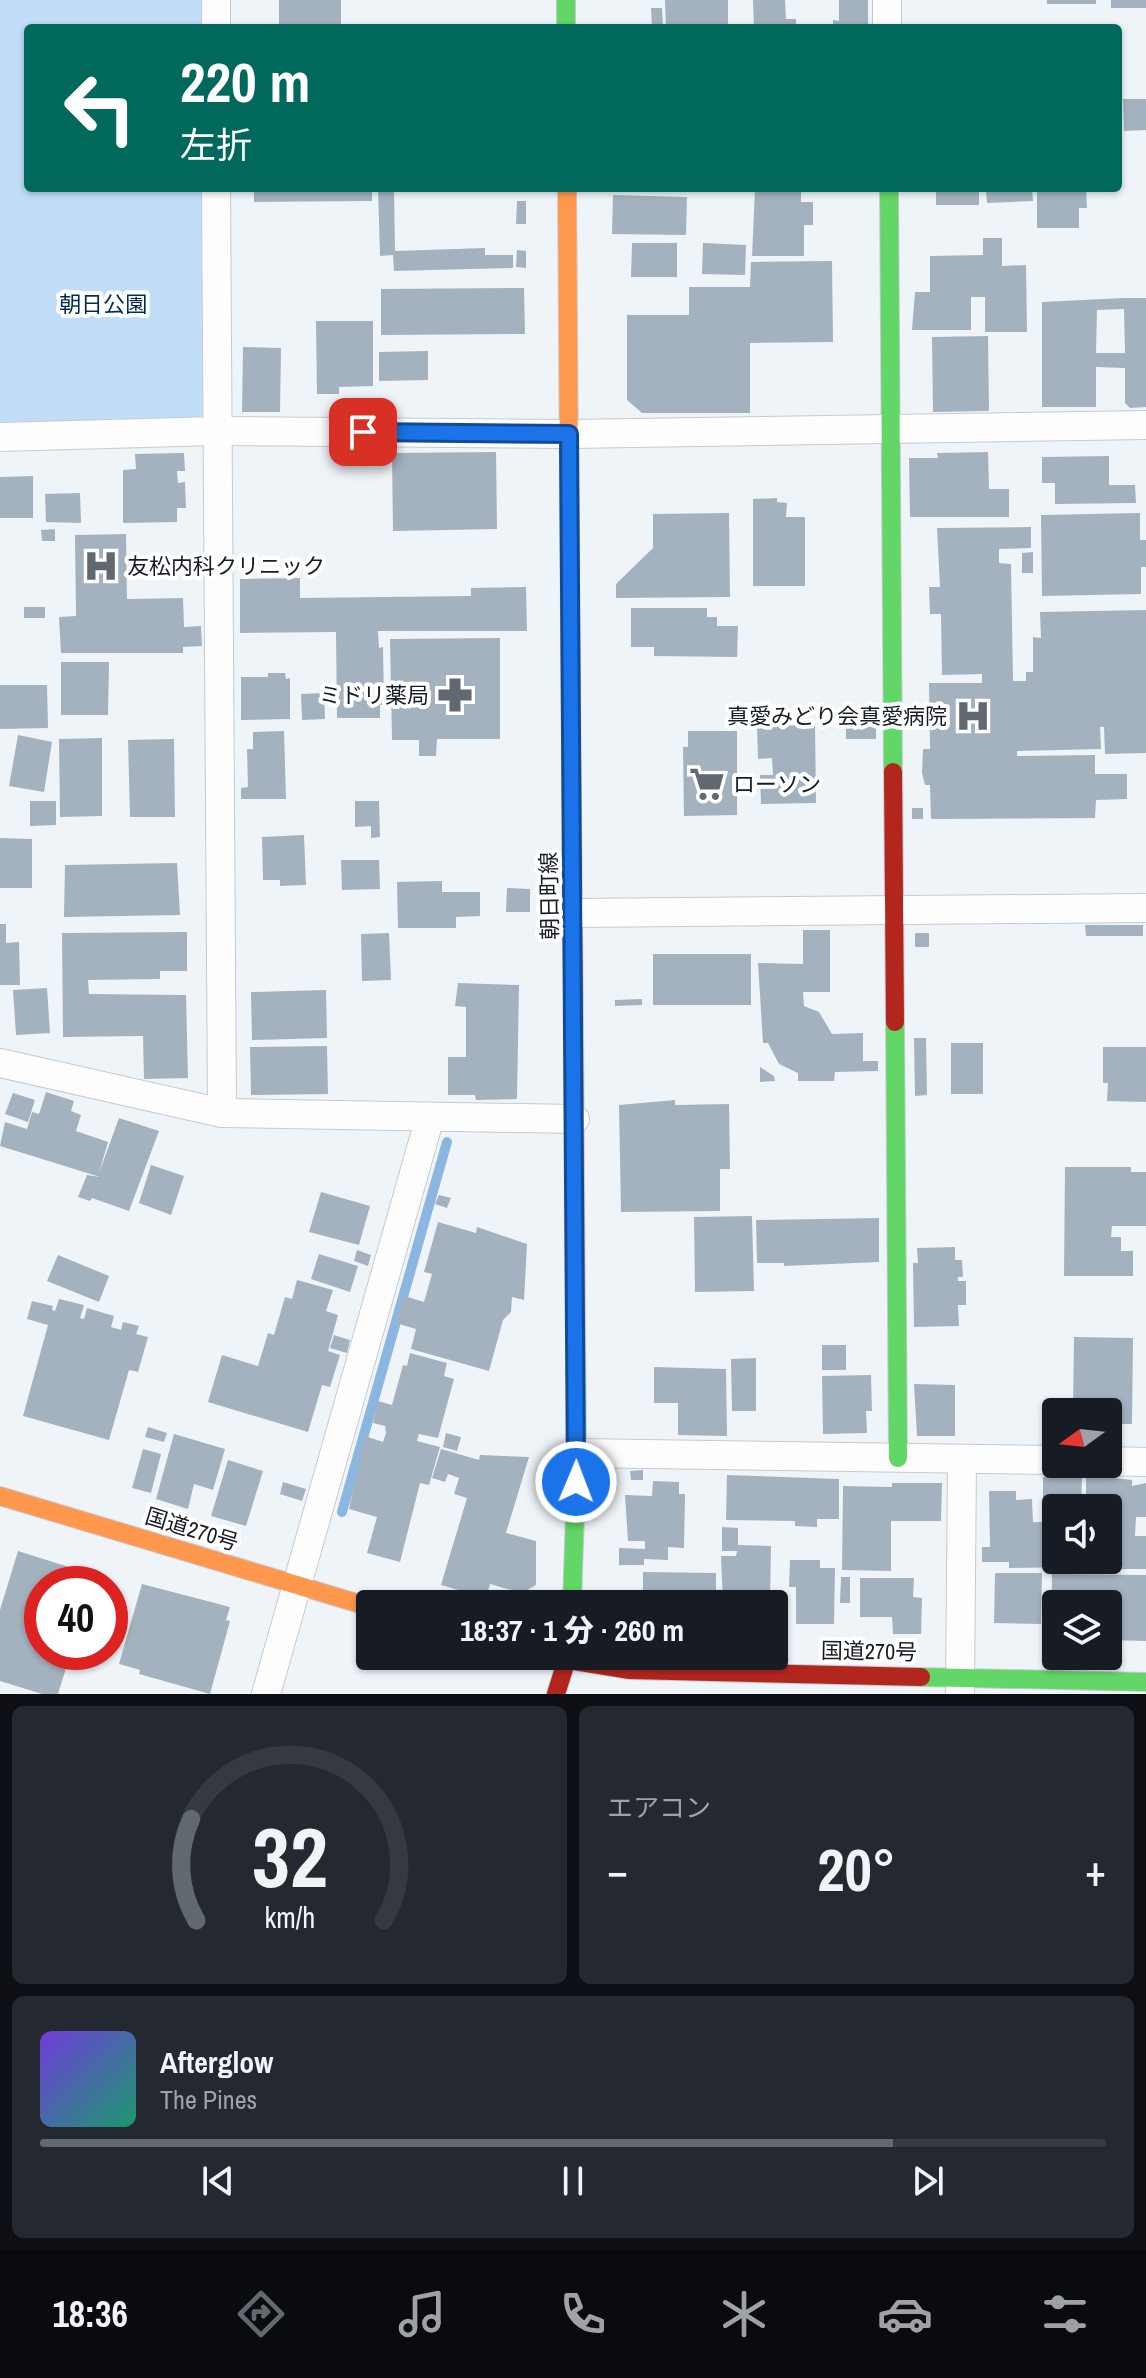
<!DOCTYPE html>
<html lang="ja">
<meta charset="utf-8">
<style>
:root{--surface:#171b24;--page:#242831;--text:#f1f3f6;--muted:#9ea1a6;--line:#363941;--accent:#61686f}
body{margin:0;font-family:"Archivo Narrow","Noto Sans JP",sans-serif;background:var(--page);color:var(--text);height:100vh;display:flex;flex-direction:column;font-size:30px;white-space:nowrap}
*{box-sizing:border-box;margin:0}
p{font-size:26px;color:var(--muted)}
.icon{flex:none;width:44px;height:44px;fill:none;stroke:currentColor;stroke-width:2;stroke-linecap:round;stroke-linejoin:round}
.map{position:relative;height:1694px;overflow:hidden}
.drawer{display:flex;flex-direction:column;gap:12px;padding:12px;background:#0d0f14;flex:1}
.drawer>*{flex:none}
.banner{position:absolute;left:24px;top:24px;width:1098px;height:168px;border-radius:8px;box-shadow:0 2px 6px #0004;background:#00695c;color:#fff;overflow:hidden}
.needle{width:52px;rotate:255deg}
.controls{position:absolute;left:1042px;top:1398px;display:grid;gap:16px}
.controls a{display:grid;place-items:center;width:80px;height:80px;border-radius:8px;background:var(--surface);box-shadow:0 2px 6px #0004;font-size:40px}
.speed{position:absolute;left:24px;top:1566px;display:flex;gap:16px;font-size:40px;font-weight:700;text-align:center}
.speed>*{display:grid;place-content:center;width:104px;height:104px;border-radius:50%;background:var(--surface);box-shadow:0 2px 6px #0004;line-height:1}
.speed .limit{border:12px solid #d22;background:#fff;color:#111}
.pin{position:absolute;display:grid;place-items:center;width:68px;height:68px;color:#fff;margin:-34px;border-radius:16px;box-shadow:0 4px 12px #0006}
.me{position:absolute;width:88px;margin:-44px;rotate:1deg;stroke-linejoin:round;filter:drop-shadow(0 0 6px #0008)}
.turn{display:flex;align-items:center;gap:28px;height:168px;padding:0 24px;font-size:36px}
.turn .icon{width:104px;height:104px;stroke-width:2.5}
.turn b{display:block;font-size:56px;line-height:68px}
.big{font-size:60px;font-weight:800;line-height:1.1}
.drawer .tile{flex:1;display:flex;flex-direction:column;justify-content:center;gap:12px;min-width:0;padding:0 28px;border-radius:12px;background:var(--page)}
.drawer .dial{align-items:center;gap:0}
.dial svg{height:208px;overflow:visible;fill:none;stroke:var(--line);stroke-width:7;stroke-linecap:round;text-anchor:middle}
.dial text{fill:var(--text);stroke:none}
.song{display:flex;align-items:center;gap:24px}
.cover{width:96px;height:96px;border-radius:12px;background:linear-gradient(135deg,hsl(260 70% 55%),hsl(160 70% 35%))}
.played{height:8px;border-radius:4px;background:linear-gradient(90deg,var(--accent) 80%,var(--line) 80%)}
.keys{display:flex;justify-content:space-around;direction:ltr}
.heat{display:flex;justify-content:space-between;align-items:center;font-size:44px;direction:ltr}
.drawer .tiles{flex:1;display:grid;gap:12px;grid-template-columns:1fr 1fr}
.tile:last-child{grid-column:span 2}
.trip{position:absolute;left:356px;top:1590px;width:432px;height:80px;border-radius:8px;background:var(--surface);box-shadow:0 2px 6px #0004;font-weight:800;line-height:80px;text-align:center}
.tab-bar{display:flex;height:128px;justify-content:space-around;align-items:center;background:#090b0e;color:var(--muted)}
.tab-bar .icon{width:56px;height:56px}
.tab-bar .active{color:var(--accent)}
.tab-bar b{font-size:36px;color:var(--text)}
.map>svg:first-child{display:block}
.green{fill:#c1ddf8}
.lines{fill:none;stroke-linecap:round;stroke-linejoin:round}
.stream{stroke:#8cb6e0;stroke-width:10}
.building{fill:#a4b2bf;fill-rule:evenodd}
.street-casing{stroke:#c5cbd1;stroke-width:30}
.fast-casing{stroke:#c5cbd1;stroke-width:20}
.slow-casing{stroke:#c5cbd1;stroke-width:20}
.jam-casing{stroke:#c5cbd1;stroke-width:20}
.street{stroke:#fdfdfe;stroke-width:28}
.fast{stroke:#63d668;stroke-width:18}
.slow{stroke:#ff974d;stroke-width:18}
.jam{stroke:#b3261e;stroke-width:18}
.route-casing{stroke:#114b97;stroke-width:20}
.route{stroke:#1a73e8;stroke-width:14}
.labels{text-anchor:middle;dominant-baseline:central;stroke-width:8;stroke-linejoin:round;paint-order:stroke}
.park-label{font-size:22px;fill:#002b51;stroke:#fff}
.poi-label{font-size:22px;fill:#151c24;stroke:#fff;text-anchor:start}
.street-label{font-size:22px;fill:#151c24;stroke:#fff}
</style>
<div class="map">
<svg width="1146" height="1694" viewBox="0 0 1146 1694">
<rect width="100%" height="100%" fill="#eff4f9"/>
<path class="green" d="M0,0H203V28H28V188H204L206,420L0,422Z"/>
<g class="lines">
<path class="stream" d="M342,1512L447,1142"/>
</g>
<path class="building" d="M279,0H341V28H279Z
M665,0H728V28H666Z
M753,0H785L786,19H796V28H754Z
M839,0H868V28H833V20L839,21Z
M1047,0H1096V4H1047Z
M1111,0H1146V8H1111Z
M651,8H662L663,28H652Z
M1123,99H1146V130L1124,131Z
M254,188H372V201L254,202Z
M378,188H394L395,251L485,248V255H513V268L394,271L393,255L380,256Z
M698,188H741V191L698,192Z
M801,188V202H813V225H804V256H752L755,189Z
M936,188H979V205H936Z
M986,188H1032L1033,201L987,203Z
M1037,188H1086L1087,208H1079V228H1037Z
M613,195L687,197L686,235L612,234Z
M517,201H526V224H516Z
M983,238H1002V266L1026,265L1027,332H985V297H971V330H912L915,292H930V256L983,255Z
M632,243H677V277H631Z
M703,243L746,245L745,275L702,274Z
M517,250L526,251V268L516,267Z
M832,261L833,342L750,343V413H642L627,400V315H689V287H750L751,262Z
M524,288L525,334L381,335V289Z
M1124,298H1146V407L1130,408L1125,403V368L1096,367V407H1042V302ZM1124,309L1125,353H1096L1097,310Z
M316,321H373V386L339,387V394H317Z
M988,336L989,411L933,412L932,337Z
M243,347L281,348L280,412H242Z
M428,351V380L379,381V352Z
M496,452L497,529L393,531L392,453Z
M988,452L989,489H1009V517H910L909,458H938L937,453Z
M184,453L185,471H177L178,483L185,482L186,508H177V522L123,523V470L136,469L135,454Z
M1109,456V485H1135L1136,503L1055,504V483H1042V457Z
M33,476V518H0V477Z
M80,493L81,523L46,522L45,494Z
M777,498V502L787,503L786,517H805V586H753V499Z
M729,513L730,597L616,598V584L653,548V514Z
M1140,513V540H1146V567H1141V594L1042,596L1041,515Z
M1031,527V548L999,549V563L1011,564L1013,681H1026V672H1033V637L1041,638L1040,612L1146,610V753L1105,754L1104,727H1100L1101,749L1017,751V756L1095,755V774H1127V799L1096,800L1095,818L931,819L930,785H925L922,773L923,749H930L929,683H982V674L942,675L941,614H930L929,587H940L937,528Z
M55,529V541H42L41,530Z
M126,534L127,599L183,598L184,627L201,626L202,646L183,647V653H61L59,617L76,616L75,535Z
M1033,552V573H1022V553Z
M300,578V598L471,596V588L526,587L527,631H378L379,648L383,647L384,705H380V718H337L336,632L240,633V579Z
M24,607H45V618H24Z
M631,608H707V617H717V626H738L737,657L654,656V647H631Z
M500,638V739H437L436,756H419V740H392L390,639Z
M61,662H109L108,715H61Z
M268,673H285L286,679L290,678V719L241,720V677H268Z
M0,685H47L48,728L0,729Z
M324,693L325,719L302,720L301,694Z
M876,716V739H846V717Z
M815,725L816,803L761,804L760,775H773L772,758L758,759L757,726Z
M284,731L286,799H241V788L248,787L247,749H253V732Z
M688,731H737V815L684,816L683,747H688Z
M18,735L52,742L44,792L9,786Z
M102,738V816L60,817L59,739Z
M174,739L175,817H130L128,740Z
M30,801H56V825L30,826Z
M355,801H379L380,837L371,838V826L355,827Z
M912,808H923V819H912Z
M304,835L306,885L280,886V880H263L262,837Z
M0,838L32,839V888H0Z
M341,860H379L380,889L342,890Z
M177,863L180,915L64,917L65,865Z
M442,881V892H480V916L456,917V928H398L397,882Z
M507,888L530,889V912H506Z
M0,924H6V943L19,942L20,985H0Z
M1085,925H1143V936H1086Z
M803,930H830V992H803L804,1006L819,1012L832,1034L863,1033V1061H878V1071L835,1072L834,1081H798V1073L779,1064L768,1043H763L758,963L803,964Z
M187,932V971H160V979L88,980L89,994L186,995L188,1078L144,1079L143,1036L63,1037L62,933Z
M389,933L391,980L362,981L361,934Z
M915,933H929V947H915Z
M653,954H751V1005H653Z
M458,983L519,985L517,1099L476,1100L475,1095H448V1057H466V1007L455,1006Z
M47,988L50,1033L16,1035L13,990Z
M326,990L327,1038L252,1040L251,992Z
M642,999V1005L615,1006V1000Z
M914,1038H926L927,1095L915,1096Z
M951,1043H983V1094H951Z
M327,1046L328,1094L251,1095L250,1047Z
M1103,1047H1146V1102L1107,1101L1108,1083H1103Z
M760,1067L774,1076L775,1081L760,1082Z
M46,1092L74,1101L71,1111L81,1115L76,1131L108,1142L99,1173L119,1118L159,1131L129,1211L92,1198L90,1201L78,1197L87,1175L100,1177L0,1146L5,1122L27,1129L32,1112L39,1114Z
M13,1093L35,1100L28,1122L5,1114Z
M675,1100V1105L729,1104L730,1169H720V1211L621,1212L619,1105Z
M151,1165L184,1176L171,1215L139,1203Z
M1065,1167H1131V1172H1146V1226H1112L1111,1237H1121V1251H1133V1276H1064Z
M321,1192L370,1206L359,1245L309,1232Z
M439,1195L451,1198L447,1208L435,1204Z
M752,1216L754,1291L695,1292L694,1217Z
M879,1218V1262L784,1266V1263H757L756,1220Z
M438,1222L476,1233L477,1227L527,1244L524,1300L512,1297L511,1312L503,1320L489,1371L411,1349L416,1329L396,1323L404,1296L424,1302L432,1274L424,1272Z
M955,1247V1260H962L963,1277H958V1281H966V1305H958L959,1326L914,1327L913,1263H918L917,1248Z
M357,1250L371,1255L368,1266L354,1261Z
M319,1254L358,1266L350,1292L311,1279Z
M58,1255L109,1276L99,1302L47,1281Z
M297,1280L333,1290L326,1311L338,1315L328,1351L340,1355L330,1387L322,1385L308,1432L208,1402L222,1355L258,1366L268,1333L274,1335L285,1297L292,1299Z
M59,1299L84,1305L80,1318L84,1319L87,1308L114,1316L111,1327L121,1330L123,1322L139,1326L136,1334L148,1337L138,1372L129,1370L109,1440L23,1416L48,1325L27,1319L32,1301L53,1306L52,1310L55,1311Z
M334,1335L350,1340L347,1353L330,1348Z
M1074,1337L1133,1338L1132,1424H1108V1412H1073Z
M822,1345H846V1370H822Z
M410,1353L447,1363L444,1376L454,1379L438,1438L419,1434L417,1441L440,1447L429,1485L420,1483L400,1562L367,1553L377,1517L349,1509L365,1436L383,1442L386,1433L385,1426L373,1423L378,1401L392,1405L403,1365L407,1366Z
M756,1358V1411H732L731,1359Z
M654,1367L726,1369L727,1436L678,1435V1403H654Z
M871,1375L872,1411H866L867,1433L823,1434L822,1376Z
M914,1384L955,1385V1436H917Z
M148,1427L167,1433L164,1442L145,1437Z
M446,1433L461,1437L457,1451L443,1447Z
M174,1434L225,1449L213,1490L194,1484L188,1509L156,1499Z
M143,1449L161,1454L151,1493L132,1488Z
M441,1449L479,1460L480,1455L529,1457L506,1533L536,1541V1585L522,1593L490,1584L486,1598L441,1585L467,1498L454,1494L459,1478L448,1474L445,1482L432,1478Z
M228,1460L263,1471L246,1526L211,1516Z
M643,1470V1480H631L630,1471Z
M727,1475L839,1479V1519H817V1527L795,1526V1521L726,1520Z
M1086,1475L1132,1480V1486L1146,1483V1517H1136L1135,1536H1146V1569H1088V1560H1108V1508H1092V1495H1086Z
M1043,1477L1082,1478L1081,1508H1056V1514H1043Z
M653,1481L679,1482V1494H685L684,1548L668,1547V1560L644,1559V1565H619V1548L645,1549V1541H628L625,1495L652,1496Z
M283,1482L306,1489L302,1501L280,1494Z
M892,1483H942L941,1521H891V1571L842,1570L843,1486L892,1487Z
M989,1491H1016V1500L1032,1499L1033,1522H1043V1545H1056V1560H1069L1070,1567L1009,1568V1562H982V1547H990Z
M722,1527L738,1528V1545L771,1546L770,1600H759V1604H723L721,1556H736L737,1551H722Z
M18,1551L94,1575L91,1584H42V1652H71L58,1694H42L0,1681V1610Z
M790,1560H820V1568H835L834,1624H796V1587H789Z
M643,1572L716,1573V1604H643Z
M995,1573H1042L1041,1624L994,1623Z
M1052,1574L1146,1575V1641L1108,1640V1604H1056V1639H1051Z
M841,1577H850V1603H840Z
M860,1578H914L913,1597L922,1598L921,1634H893L892,1617H860Z
M142,1584L230,1607L226,1620L230,1621L210,1694L139,1674L140,1670L119,1664Z"/>
<g class="lines">
<g class="street-casing">
<path id="street" d="M216,0V28
M887,0V28
M216,188L222,1113
M0,437L216,431L569,434L1146,425
M573,913L1146,908
M0,1063L222,1113L575,1119
M577,1453L1056,1460
M1108,1461L1146,1462
M960,1693L962,1459
M266,1694L430,1117"/>
</g>
<g class="fast-casing">
<path id="fast" d="M566,0V28
M889,188L893,772
M895,1022L898,1458
M572,1604L577,1453L576,1326
M921,1677L1146,1682"/>
</g>
<g class="slow-casing">
<path id="slow" d="M567,188L570,611
M574,1028L576,1326
M0,1496L370,1607"/>
</g>
<g class="jam-casing">
<path id="jam" d="M570,611L574,1028
M893,772L895,1022
M544,1656L630,1670L921,1677
M556,1694L568,1656"/>
</g>
<use href="#street" class="street"/>
<use href="#fast" class="fast"/>
<use href="#slow" class="slow"/>
<use href="#jam" class="jam"/>
</g>
<g class="lines">
<g class="route-casing">
<path id="route" d="M363,432L569,434L576,1482"/>
</g>
<use href="#route" class="route"/>
</g>
<defs>
<g id="hospital-bare" transform="scale(2.76)"><path d="M-5-5h3v3.5h4V-5h3V5h-3V1.5h-4V5h-3Z" fill="#61686f" stroke="#fff" stroke-width="2.5" paint-order="stroke"/></g>
<g id="pharmacy-bare" transform="scale(2.76)"><path d="M-2-6h4v4h4v4h-4v4h-4v-4h-4v-4h4Z" fill="#61686f" stroke="#fff" stroke-width="2.5" paint-order="stroke"/></g>
<g id="supermarket-bare" transform="scale(2.76)"><path d="M-6-5.5h2.5l.6 2H6L4.5 2H-2.5L-4.4-4H-6ZM-1.5 3.2a1.3 1.3 0 1 0 .1 0ZM3 3.2a1.3 1.3 0 1 0 .1 0Z" fill="#61686f" stroke="#fff" stroke-width="2.5" paint-order="stroke"/></g>
</defs>
<g fill-rule="evenodd">
<use href="#hospital-bare" x="101" y="566"/>
<use href="#pharmacy-bare" x="455" y="695"/>
<use href="#hospital-bare" x="973" y="716"/>
<use href="#supermarket-bare" x="707" y="784"/>
</g>
<g class="labels">
<g class="park-label">
<text x="103" y="304">朝日公園</text>
</g>
<g class="poi-label">
<text x="127" y="566">友松内科クリニック</text>
<text x="429" y="695" text-anchor="end">ミドリ薬局</text>
<text x="947" y="716" text-anchor="end">真愛みどり会真愛病院</text>
<text x="733" y="784">ローソン</text>
</g>
<g class="street-label">
<text transform="translate(549 896) rotate(-91)">朝日町線</text>
<text transform="translate(192 1529) rotate(17)">国道270号</text>
<text transform="translate(869 1651) rotate(1)">国道270号</text>
</g>
</g>
</svg>
<div class="controls">
<a><svg class="needle" viewBox="-14 -14 28 28"><path d="M0-13l5 13h-10z" fill="#e53935"/><path d="M0 13l5-13h-10z" fill="#9ea1a6"/></svg></a>
<a><svg class="icon" aria-label="sound" viewBox="0 0 24 24"><path d="M4 9h4l5-4v14l-5-4H4zM17 9q2 3 0 6"/></svg></a>
<a><svg class="icon" aria-label="layers" viewBox="0 0 24 24"><path d="M12 4l9 5-9 5-9-5zM3 14l9 5 9-5"/></svg></a>
</div>
<div class="speed"><div class="limit">40</div></div>
<div class="pin" style="left:363px;top:432px;background:#d93025"><svg class="icon" aria-label="arrive" viewBox="0 0 24 24"><path d="M6 21V4h12l-3 4 3 4H6"/></svg></div>
<svg class="me" style="left:576px;top:1482px" viewBox="-20 -20 40 40"><circle r="17" fill="#1a73e8" stroke="#fff" stroke-width="3"/><path d="M0-11L8 9 0 5-8 9z" fill="#fff"/></svg>
<div class="trip">18:37 · 1 分 · 260 m</div>
<div class="banner">
<div class="turn"><svg class="icon" aria-label="left" viewBox="0 0 24 24"><path d="M17 20v-9H6M10 6l-5 5 5 5"/></svg><div><b>220 m</b>左折</div></div>
</div>
</div>
<section class="drawer">
<div class="tiles">
<div class="tile dial"><svg viewBox="0 0 100 80">
<path d="M14 69A42 42 0 1 1 86 69"/>
<path d="M14 69A42 42 0 0 1 12 30" stroke="#61686f"/>
<text x="50" y="56" font-size="32" font-weight="700">32</text>
<text x="50" y="72" font-size="11">km/h</text>
</svg></div>
<div class="tile"><p>エアコン</p>
<div class="heat"><a>−</a><b class="big">20°</b><a>+</a></div>
</div>
<div class="tile">
<div class="song"><i class="cover"></i><div><b>Afterglow</b><p>The Pines</p></div></div>
<div class="played"></div>
<div class="keys"><svg class="icon" aria-label="previous" viewBox="0 0 24 24"><path d="M18 5L8 12l10 7zM5 5v14"/></svg><svg class="icon" aria-label="pause" viewBox="0 0 24 24"><path d="M8 5v14M16 5v14"/></svg><svg class="icon" aria-label="next" viewBox="0 0 24 24"><path d="M6 5l10 7-10 7zM19 5v14"/></svg></div>
</div>
</div>
</section>
<nav class="tab-bar">
<b>18:36</b>
<svg class="icon active" aria-label="directions" viewBox="0 0 24 24"><path d="M12 3l9 9-9 9-9-9zM9 14v-3h6M13 9l2 2-2 2"/></svg>
<svg class="icon" aria-label="music" viewBox="0 0 24 24"><path d="M9 18V5l10-2v13"/><circle cx="6" cy="18" r="3"/><circle cx="16" cy="16" r="3"/></svg>
<svg class="icon" aria-label="phone" viewBox="0 0 24 24"><path d="M5 4h4l2 5-3 2q2 4 5 5l2-3 5 2v4C11 20 4 13 5 4z"/></svg>
<svg class="icon" aria-label="climate" viewBox="0 0 24 24"><path d="M12 3v18M4 7l16 10M4 17L20 7"/></svg>
<svg class="icon" aria-label="car" viewBox="0 0 24 24"><path d="M5 17H2v-5l4-1 3-4h7l3 4 3 1v5h-3M9 17h6M6 11h13"/><circle cx="7" cy="17" r="2"/><circle cx="17" cy="17" r="2"/></svg>
<svg class="icon" aria-label="filters" viewBox="0 0 24 24"><path d="M4 7h16M4 17h16"/><circle cx="9" cy="7" r="2"/><circle cx="15" cy="17" r="2"/></svg>
</nav>
